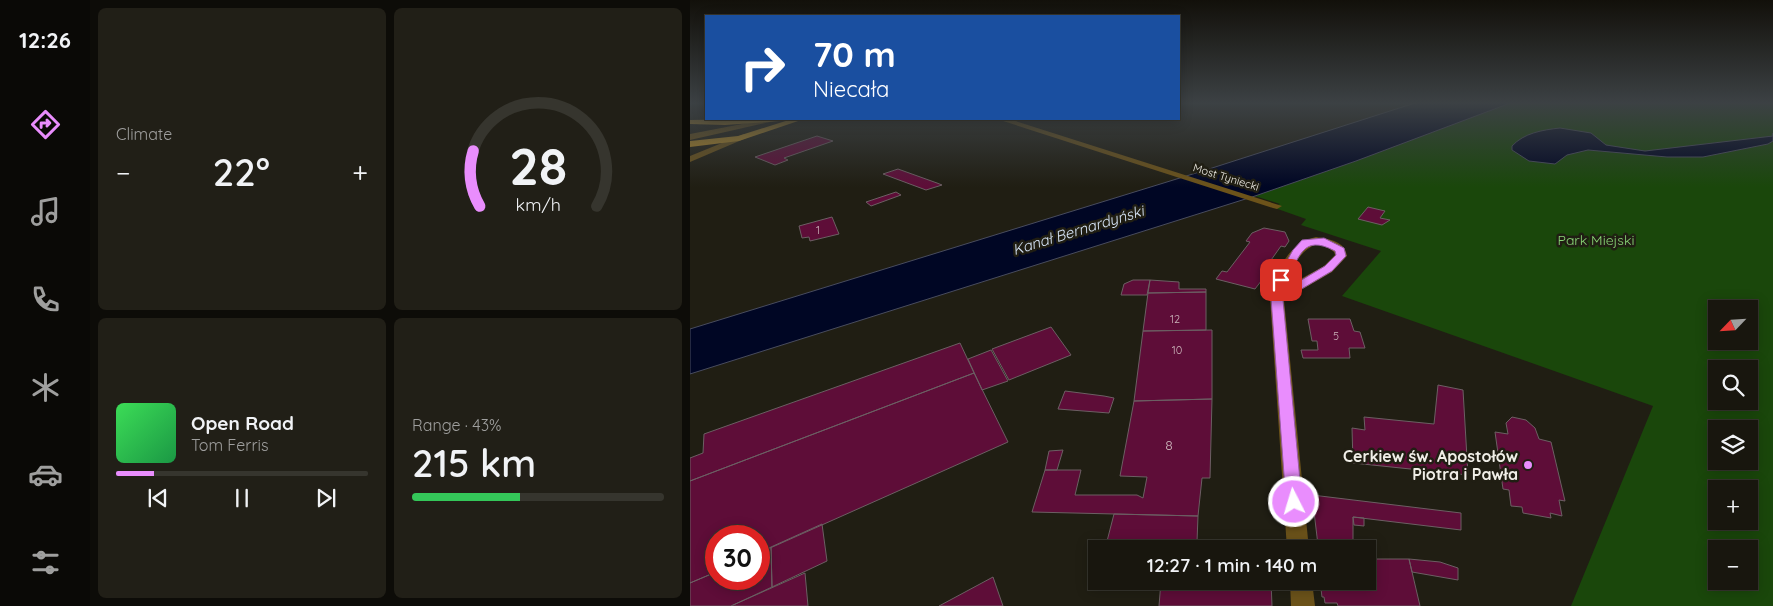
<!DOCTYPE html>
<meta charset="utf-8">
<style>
:root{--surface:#18160e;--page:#211f17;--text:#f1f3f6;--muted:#9f9f9e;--line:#36352e;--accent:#e98dfd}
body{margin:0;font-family:Quicksand,sans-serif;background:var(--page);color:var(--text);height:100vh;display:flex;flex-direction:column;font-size:19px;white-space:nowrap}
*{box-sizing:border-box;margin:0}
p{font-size:16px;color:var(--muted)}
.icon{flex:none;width:28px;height:28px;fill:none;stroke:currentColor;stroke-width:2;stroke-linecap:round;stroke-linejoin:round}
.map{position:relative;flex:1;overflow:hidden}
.side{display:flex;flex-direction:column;gap:8px;padding:8px;background:#0d0c08;width:600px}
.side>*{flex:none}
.banner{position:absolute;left:15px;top:15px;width:475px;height:105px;border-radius:0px;box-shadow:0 2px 12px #0003,0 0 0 1px var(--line);background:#1a4fa0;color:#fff;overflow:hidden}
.needle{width:32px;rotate:245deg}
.fabs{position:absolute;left:1018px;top:300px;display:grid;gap:10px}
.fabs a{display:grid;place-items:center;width:50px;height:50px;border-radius:0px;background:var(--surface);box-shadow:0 2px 12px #0003,0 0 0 1px var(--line);font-size:25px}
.speed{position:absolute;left:15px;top:525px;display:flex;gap:10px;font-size:25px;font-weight:700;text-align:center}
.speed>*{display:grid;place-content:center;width:65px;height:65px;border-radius:50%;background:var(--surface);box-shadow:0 2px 12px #0003,0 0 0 1px var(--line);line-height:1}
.speed .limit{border:8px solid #d22;background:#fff;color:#111}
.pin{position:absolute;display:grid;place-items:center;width:42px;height:42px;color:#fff;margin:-21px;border-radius:10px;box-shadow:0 2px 8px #0006}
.me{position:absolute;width:55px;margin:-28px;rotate:355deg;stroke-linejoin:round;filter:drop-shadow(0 0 4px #0008)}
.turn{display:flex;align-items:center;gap:18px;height:105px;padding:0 25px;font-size:22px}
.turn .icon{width:65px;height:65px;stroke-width:2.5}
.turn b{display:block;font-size:35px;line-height:42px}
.big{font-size:38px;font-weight:600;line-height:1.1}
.side .widget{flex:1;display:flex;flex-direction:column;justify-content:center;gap:8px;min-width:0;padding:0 18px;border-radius:8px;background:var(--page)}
.side .dial{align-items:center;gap:0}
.dial svg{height:130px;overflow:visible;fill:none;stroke:var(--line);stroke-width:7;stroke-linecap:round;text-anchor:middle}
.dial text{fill:var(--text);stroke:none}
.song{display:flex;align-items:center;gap:15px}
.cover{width:60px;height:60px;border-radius:8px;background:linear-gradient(135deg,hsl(130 70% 55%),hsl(140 70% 35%))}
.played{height:5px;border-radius:2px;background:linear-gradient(90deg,var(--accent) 15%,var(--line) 15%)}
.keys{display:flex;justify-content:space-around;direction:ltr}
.heat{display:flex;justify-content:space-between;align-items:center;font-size:28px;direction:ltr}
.charge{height:8px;border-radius:4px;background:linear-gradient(90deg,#34c759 43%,var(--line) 0)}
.side .tiles{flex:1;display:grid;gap:8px;grid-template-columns:repeat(2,1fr)}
.trip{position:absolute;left:398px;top:540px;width:288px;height:50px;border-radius:0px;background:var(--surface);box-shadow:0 2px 12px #0003,0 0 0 1px var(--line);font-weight:600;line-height:50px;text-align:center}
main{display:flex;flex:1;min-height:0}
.tabs{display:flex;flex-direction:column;width:90px;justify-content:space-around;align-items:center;background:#0a0906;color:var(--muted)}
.tabs .icon{width:35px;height:35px}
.tabs .current{color:var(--accent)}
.tabs b{font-size:22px;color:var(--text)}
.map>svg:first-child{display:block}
.green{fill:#1a470b;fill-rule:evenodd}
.water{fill:#000624;stroke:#484c5e}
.building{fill:#5e0d38;stroke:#6c5f63}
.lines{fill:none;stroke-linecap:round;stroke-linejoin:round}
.pedestrian{fill:#6c531a;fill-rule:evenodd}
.minor{fill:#6c531a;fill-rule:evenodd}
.tertiary{fill:#6c531a;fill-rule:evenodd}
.primary{fill:#b48a27;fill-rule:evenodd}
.route{fill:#e98dfd;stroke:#975ca4}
.poi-dot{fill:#e98dfd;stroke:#201e13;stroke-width:2}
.labels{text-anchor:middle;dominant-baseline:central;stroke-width:5;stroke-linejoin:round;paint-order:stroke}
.far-street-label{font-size:11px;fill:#f0eee7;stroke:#201e13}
.number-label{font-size:11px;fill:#ccb6bb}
.park-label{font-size:14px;fill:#8ad677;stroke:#201e13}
.near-number-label{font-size:14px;fill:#ccb6bb}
.water-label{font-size:15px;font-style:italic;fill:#d7e5f8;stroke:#201e13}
.near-poi-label{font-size:16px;font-weight:bold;fill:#f0eee7;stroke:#201e13;text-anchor:end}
</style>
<main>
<nav class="tabs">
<b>12:26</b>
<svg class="icon current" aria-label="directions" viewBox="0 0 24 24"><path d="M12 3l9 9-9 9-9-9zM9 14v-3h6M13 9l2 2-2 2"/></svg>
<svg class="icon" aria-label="music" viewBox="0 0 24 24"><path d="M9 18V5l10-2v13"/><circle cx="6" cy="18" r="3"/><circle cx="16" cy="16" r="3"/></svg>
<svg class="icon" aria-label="phone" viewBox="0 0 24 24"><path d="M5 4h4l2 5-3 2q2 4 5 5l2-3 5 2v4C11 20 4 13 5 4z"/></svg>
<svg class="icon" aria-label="climate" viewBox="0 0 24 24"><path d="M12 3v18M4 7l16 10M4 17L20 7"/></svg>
<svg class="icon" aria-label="car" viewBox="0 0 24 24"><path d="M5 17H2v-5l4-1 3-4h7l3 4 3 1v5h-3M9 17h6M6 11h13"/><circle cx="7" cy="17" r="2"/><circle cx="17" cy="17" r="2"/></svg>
<svg class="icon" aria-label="filters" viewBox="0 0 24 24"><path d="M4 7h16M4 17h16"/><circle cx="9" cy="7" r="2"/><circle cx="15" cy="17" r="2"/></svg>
</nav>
<section class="side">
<div class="tiles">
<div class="widget"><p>Climate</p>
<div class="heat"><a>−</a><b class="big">22°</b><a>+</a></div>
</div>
<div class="widget dial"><svg viewBox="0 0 100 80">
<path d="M14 69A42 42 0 1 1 86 69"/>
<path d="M14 69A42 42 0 0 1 10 35" stroke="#e98dfd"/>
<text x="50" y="56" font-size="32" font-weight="700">28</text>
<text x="50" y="72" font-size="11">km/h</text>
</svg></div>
<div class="widget">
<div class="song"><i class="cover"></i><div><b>Open Road</b><p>Tom Ferris</p></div></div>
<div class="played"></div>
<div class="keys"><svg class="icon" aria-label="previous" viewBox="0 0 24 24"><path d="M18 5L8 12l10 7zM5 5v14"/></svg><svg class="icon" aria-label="pause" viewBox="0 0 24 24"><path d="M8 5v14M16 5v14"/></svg><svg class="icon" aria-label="next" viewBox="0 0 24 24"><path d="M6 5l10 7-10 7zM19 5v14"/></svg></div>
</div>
<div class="widget"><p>Range · 43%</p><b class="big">215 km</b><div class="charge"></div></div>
</div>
</section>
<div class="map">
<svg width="1083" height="606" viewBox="0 0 1083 606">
<rect width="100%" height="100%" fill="#201e13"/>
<path class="green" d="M823,102H1083V606H881L963,406L652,296L691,251L611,225L616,219L582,207L590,204L565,196L666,161ZM1026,309H1059V341H1026ZM1026,369H1059V401H1026ZM1026,429H1059V461H1026ZM1026,489H1059V521H1026ZM1026,549H1059V581H1026Z"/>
<path class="water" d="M728,102H823L666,161L565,196L0,374V329L519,169Z
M870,128L901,133L916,145L955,151L1083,136V133V141L1078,144L1013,157H977L898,150L877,155L865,164L839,161L822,150V146C834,133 852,130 870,128Z"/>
<path class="building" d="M127,136L143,141L94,158L98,160L85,165L65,157Z
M208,169L247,183L252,185L236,190L193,174Z
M206,192L211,195L181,206L176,202Z
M678,207L695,211L690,218L700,220L692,225L668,219Z
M142,217L149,234L120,241L119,237L112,238L109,226Z
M574,228L595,232L599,241L595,247L591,246L574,270L578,272L565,289L526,279L532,271L537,272L560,242L556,241L562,233Z
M443,280H460L457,295H431L434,284Z
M460,280L489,282V289H516V292L458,293Z
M516,292V330L453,331L458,293Z
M618,319H660L664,331L670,332L675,348H659L660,358H613L611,350H628L627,341H622Z
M361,327L381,355L319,380L302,349Z
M522,330V399L444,401L453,331Z
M270,343L284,373L0,481V458L13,453L14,434Z
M301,350L318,381L292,390L278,359Z
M284,373L318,442L69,553V536H26V572L0,583V481Z
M748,385L773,390L778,475L663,463L662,428L675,430L674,417L744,424Z
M375,391L414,396L424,398L419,413L368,409Z
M522,399L520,478H512L508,516L342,512L355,470H391L385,495H447L453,498L457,477L430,476L444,401Z
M822,417L836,420L845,428L849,439L861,442L875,501L869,500L872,516L860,513L861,518L833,513L832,507L821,506L819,490L813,489L805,432L818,434L816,423Z
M373,450L367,470H355L359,451Z
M622,495L771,513V530L663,517V545H628Z
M424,514L508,516L507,542H579L580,549H415Z
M663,517L674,518V526L664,525Z
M132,524L137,561L82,587L81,547Z
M81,547L82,587L41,606H0V583L26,572V579H69V553Z
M676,559H719L730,606H648L647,603H635L634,597H632L630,581H676Z
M719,559L750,562L768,568V580L722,572Z
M115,573L118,606H41Z
M303,577L313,606H249Z
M450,581H471V587H449Z
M471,581H581L582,606H469Z"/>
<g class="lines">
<path class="pedestrian" d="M307,119H319L592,206L587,209L583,208Z"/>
<path class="minor" d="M626,237C639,239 655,241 657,256L642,272L594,300L619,549H597L580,298C586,271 597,244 626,237ZM627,244L634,245L644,252L645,255L634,266L596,287C601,270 608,251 627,244Z
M600,581H622L625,606H601Z"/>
<path class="tertiary" d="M78,119H93L0,140V134Z
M54,134L61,136L0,162V156Z"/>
<path class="primary" d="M60,119H94L90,121L35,125L0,124V120Z
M102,119H114L49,141L0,147V141L48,136Z"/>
</g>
<linearGradient id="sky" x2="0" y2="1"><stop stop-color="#12100a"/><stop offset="0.55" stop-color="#3c4144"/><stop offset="1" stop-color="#3c4144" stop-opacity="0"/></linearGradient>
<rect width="1083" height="187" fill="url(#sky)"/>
<path class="route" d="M634,238L654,248L656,256L642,271L593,300L612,502L610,507L604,509L598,507L596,502L581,298L635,266L646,255L645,251C611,233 610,259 595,282L591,283L586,280L603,250L612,240Z"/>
<circle class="poi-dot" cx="838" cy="465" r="5"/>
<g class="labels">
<g class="far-street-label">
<text transform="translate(536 177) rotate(17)">Most Tyniecki</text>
</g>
<g class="number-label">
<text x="128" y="230">1</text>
<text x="485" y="319">12</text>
<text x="646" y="336">5</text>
<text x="487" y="350">10</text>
</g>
<g class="park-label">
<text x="906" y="240">Park Miejski</text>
</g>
<g class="near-number-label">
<text x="479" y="445">8</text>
</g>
<g class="water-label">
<text transform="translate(388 230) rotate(-17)">Kanał Bernardyński</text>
</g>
<g class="near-poi-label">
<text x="828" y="456">Cerkiew św. Apostołów<tspan x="828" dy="18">Piotra i Pawła</tspan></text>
</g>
</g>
</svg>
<div class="fabs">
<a><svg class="needle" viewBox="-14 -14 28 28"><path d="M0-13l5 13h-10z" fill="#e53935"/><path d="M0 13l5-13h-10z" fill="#9f9f9e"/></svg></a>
<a><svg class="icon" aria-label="search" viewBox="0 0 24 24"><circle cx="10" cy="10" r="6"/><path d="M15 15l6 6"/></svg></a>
<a><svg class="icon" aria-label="layers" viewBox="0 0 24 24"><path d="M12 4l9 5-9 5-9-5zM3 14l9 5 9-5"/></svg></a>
<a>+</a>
<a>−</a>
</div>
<div class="speed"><div class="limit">30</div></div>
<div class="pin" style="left:591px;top:280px;background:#d93025"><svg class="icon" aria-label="arrive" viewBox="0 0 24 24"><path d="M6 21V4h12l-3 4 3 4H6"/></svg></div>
<svg class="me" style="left:604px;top:502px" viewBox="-20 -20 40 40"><circle r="17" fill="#e98dfd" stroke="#fff" stroke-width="3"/><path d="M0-11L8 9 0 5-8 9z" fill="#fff"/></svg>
<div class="trip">12:27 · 1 min · 140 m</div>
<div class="banner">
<div class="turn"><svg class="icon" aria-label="right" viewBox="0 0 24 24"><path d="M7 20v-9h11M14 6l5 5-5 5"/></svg><div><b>70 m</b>Niecała</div></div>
</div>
</div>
</main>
